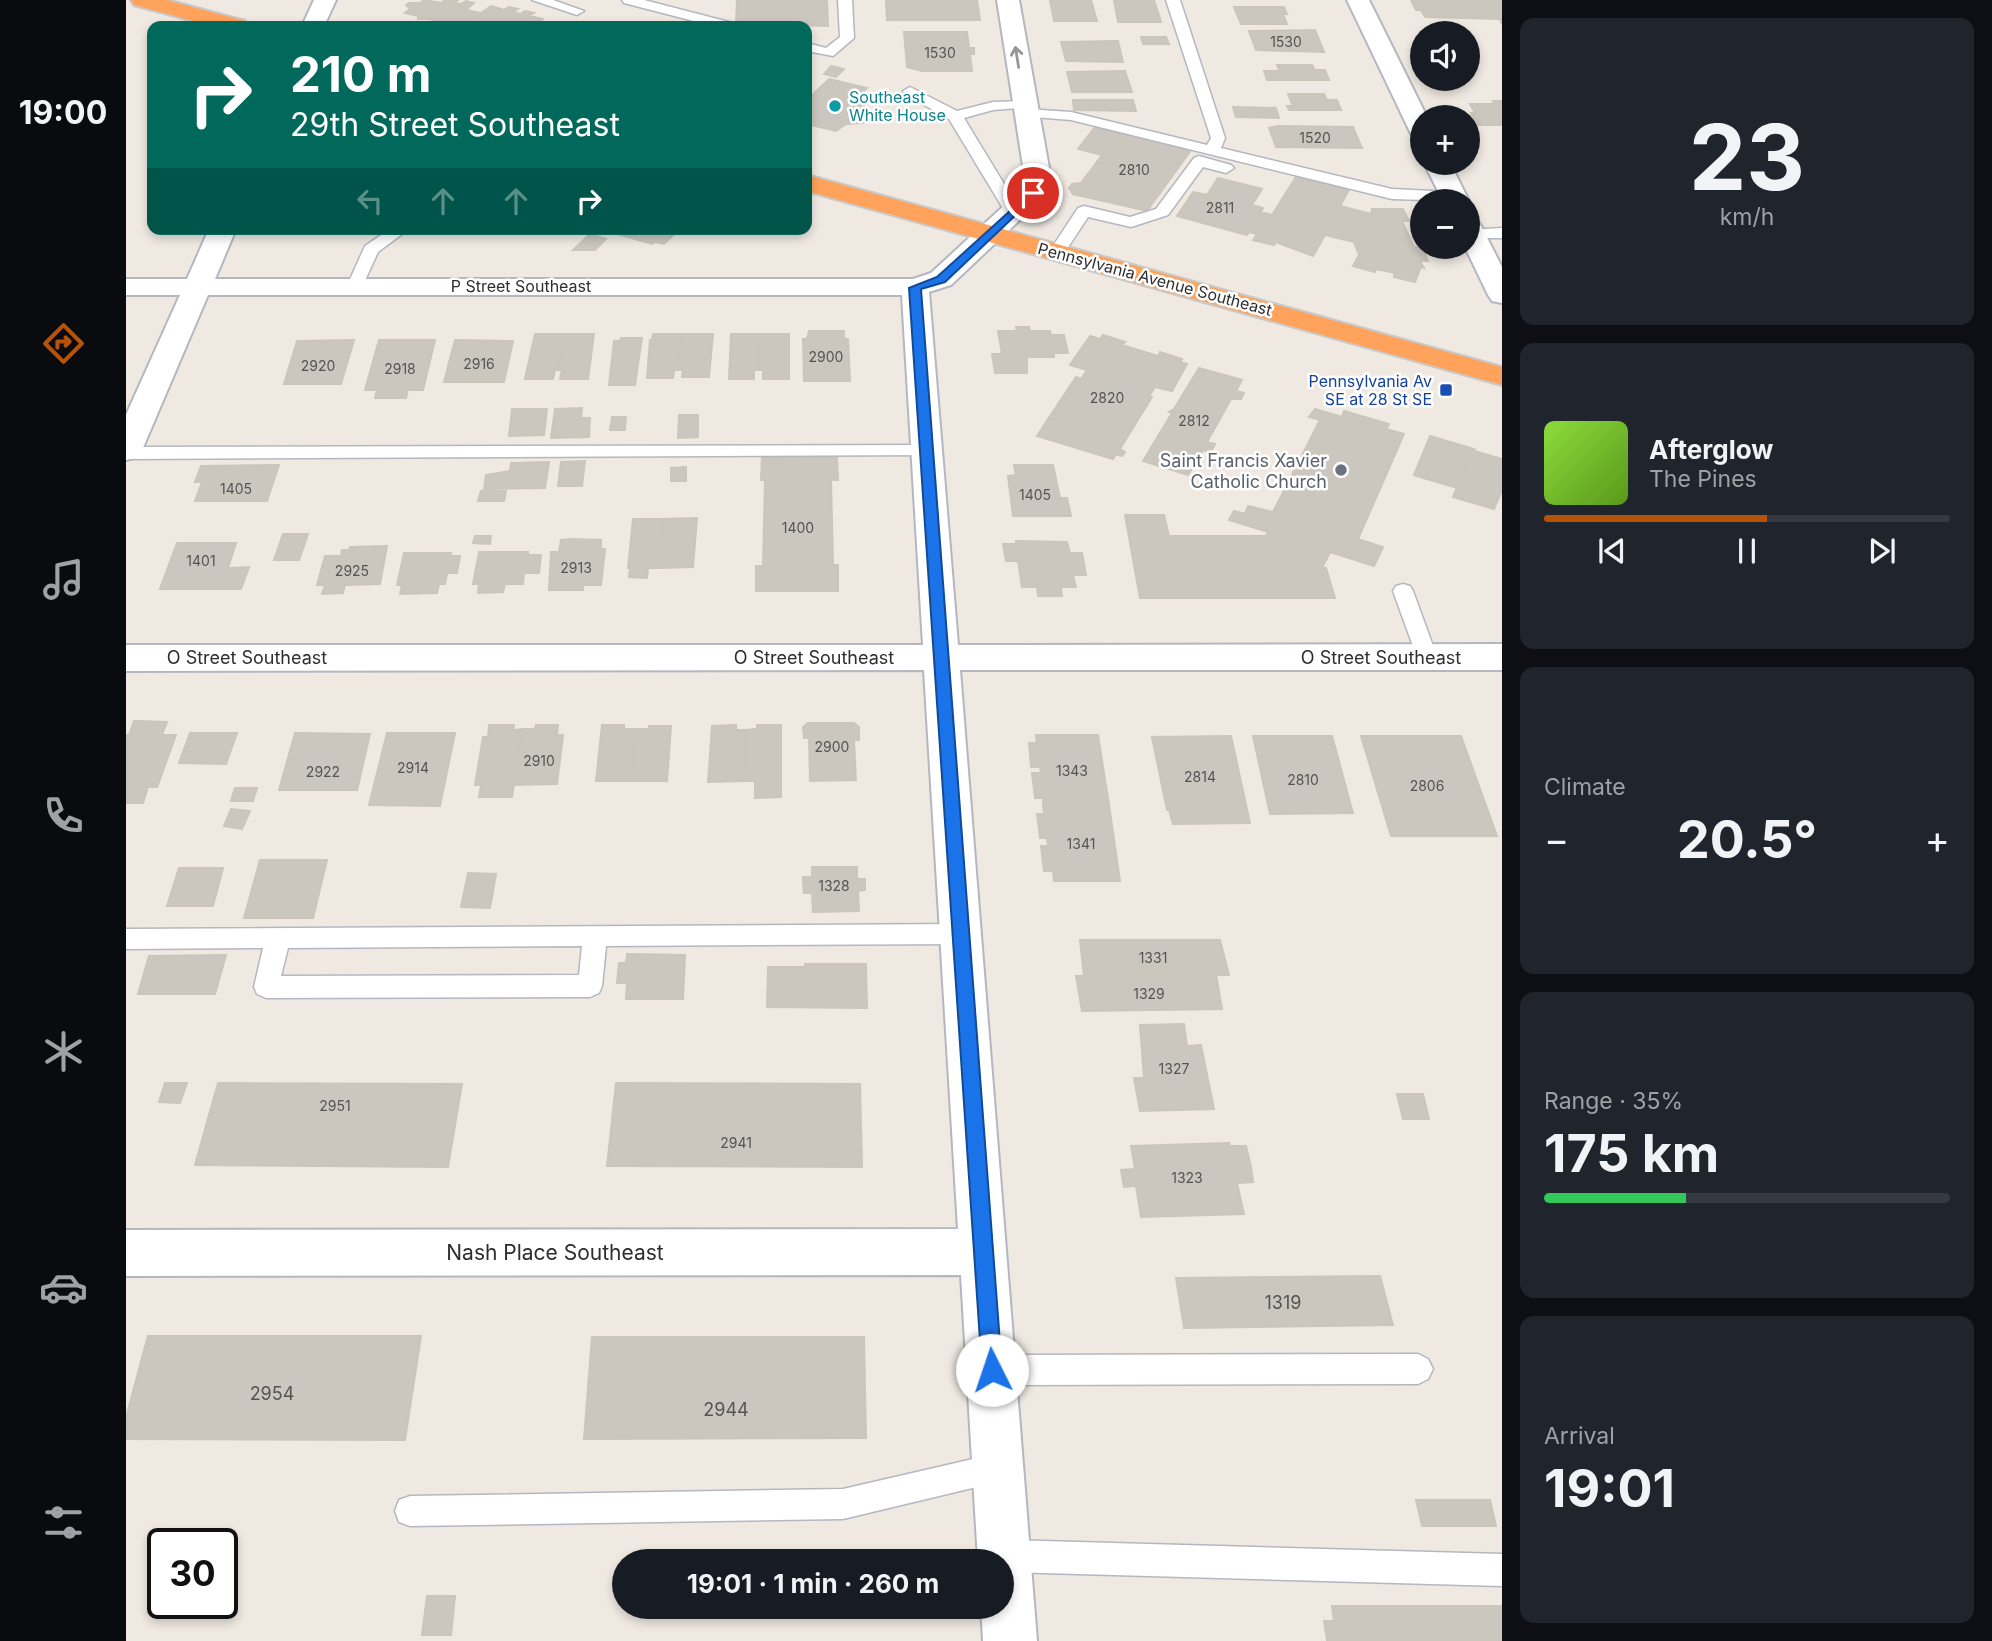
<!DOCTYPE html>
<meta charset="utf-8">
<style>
:root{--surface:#171b24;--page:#20242c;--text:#f1f3f6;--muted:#9ea1a6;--line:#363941;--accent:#b45309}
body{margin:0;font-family:Inter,sans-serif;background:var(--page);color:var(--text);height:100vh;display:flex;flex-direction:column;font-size:26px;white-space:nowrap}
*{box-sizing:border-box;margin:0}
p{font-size:23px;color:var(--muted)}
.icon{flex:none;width:38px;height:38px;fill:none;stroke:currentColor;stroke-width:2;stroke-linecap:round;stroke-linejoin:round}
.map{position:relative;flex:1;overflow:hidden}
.panel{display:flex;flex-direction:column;gap:18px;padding:18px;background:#0d0f14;width:490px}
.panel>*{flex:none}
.banner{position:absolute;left:21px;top:21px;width:665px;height:214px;border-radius:14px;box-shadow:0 4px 10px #0003;background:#00695c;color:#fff;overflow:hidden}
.fabs{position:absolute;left:1284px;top:21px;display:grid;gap:14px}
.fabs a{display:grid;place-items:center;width:70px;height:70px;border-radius:50%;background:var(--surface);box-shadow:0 4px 10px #0003;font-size:35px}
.speed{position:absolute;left:21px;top:1528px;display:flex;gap:14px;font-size:35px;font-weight:700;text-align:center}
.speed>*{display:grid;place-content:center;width:91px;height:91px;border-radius:50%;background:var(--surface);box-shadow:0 4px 10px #0003;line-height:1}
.speed .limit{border:4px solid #111;border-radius:10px;background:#fff;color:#111}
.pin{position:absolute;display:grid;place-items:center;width:60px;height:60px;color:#fff;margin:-30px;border:4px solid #fff;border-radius:50%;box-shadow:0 2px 7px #0007}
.me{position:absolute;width:77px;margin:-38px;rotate:356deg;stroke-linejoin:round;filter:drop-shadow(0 0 5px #0008)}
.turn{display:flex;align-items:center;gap:24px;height:147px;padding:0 28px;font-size:32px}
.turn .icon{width:91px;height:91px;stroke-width:2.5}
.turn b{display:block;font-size:49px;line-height:60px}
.lanes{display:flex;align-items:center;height:66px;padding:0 28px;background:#0003;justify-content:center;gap:35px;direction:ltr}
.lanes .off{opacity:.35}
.big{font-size:52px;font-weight:700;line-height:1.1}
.panel .widget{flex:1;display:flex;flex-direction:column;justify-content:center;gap:10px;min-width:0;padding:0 24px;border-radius:14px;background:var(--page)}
.panel .dial{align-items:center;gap:0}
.dial b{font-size:91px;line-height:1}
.song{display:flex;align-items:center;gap:21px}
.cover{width:84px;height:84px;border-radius:10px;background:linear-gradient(135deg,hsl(90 70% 55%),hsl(90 70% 35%))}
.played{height:7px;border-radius:4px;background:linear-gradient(90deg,var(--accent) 55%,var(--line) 55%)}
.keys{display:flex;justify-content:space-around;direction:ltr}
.heat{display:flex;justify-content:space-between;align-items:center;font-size:38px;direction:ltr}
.charge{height:10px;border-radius:5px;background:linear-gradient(90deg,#34c759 35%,var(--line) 0)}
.trip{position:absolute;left:486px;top:1549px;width:402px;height:70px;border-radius:35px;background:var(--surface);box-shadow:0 4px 10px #0003;font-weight:700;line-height:70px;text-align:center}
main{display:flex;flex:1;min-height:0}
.tab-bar{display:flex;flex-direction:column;width:126px;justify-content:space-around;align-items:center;background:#090b0e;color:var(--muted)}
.tab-bar .icon{width:49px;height:49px}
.tab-bar .active{color:var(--accent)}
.tab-bar b{font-size:32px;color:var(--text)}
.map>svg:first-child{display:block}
.building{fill:#cbc7bf;stroke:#cbc5ba;stroke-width:2}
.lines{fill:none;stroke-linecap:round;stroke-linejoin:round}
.lane-casing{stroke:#b4b7c1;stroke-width:3}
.street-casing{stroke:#b4b7c1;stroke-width:4}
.highway-casing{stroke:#c9c9c9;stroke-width:4}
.lane{fill:#fff;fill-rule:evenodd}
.street{fill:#fff;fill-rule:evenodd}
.highway{fill:#ffa35c;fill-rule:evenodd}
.oneway{stroke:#969696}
.route{fill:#1a73e8;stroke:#114b97;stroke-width:2}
.culture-dot{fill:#0f9aa8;stroke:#fff;stroke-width:2.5}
.transit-dot{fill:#1a4fb4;stroke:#fff;stroke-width:2.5}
.worship-dot{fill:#6b7280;stroke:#fff;stroke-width:2.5}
.labels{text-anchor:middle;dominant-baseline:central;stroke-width:5;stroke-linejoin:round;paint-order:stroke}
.number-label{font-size:14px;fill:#555452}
.far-culture-label{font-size:16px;fill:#0d838f;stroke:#fff;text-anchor:start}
.far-street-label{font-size:16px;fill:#2e2e2e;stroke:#fff}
.far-transit-label{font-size:16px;fill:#164399;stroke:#fff;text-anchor:end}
.worship-label{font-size:18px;fill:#5b616d;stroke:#fff;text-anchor:end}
.street-label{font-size:18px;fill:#2e2e2e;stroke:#fff}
.near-number-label{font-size:18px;fill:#555452}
.near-street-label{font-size:21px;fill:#2e2e2e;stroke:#fff}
</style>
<main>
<nav class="tab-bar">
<b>19:00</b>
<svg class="icon active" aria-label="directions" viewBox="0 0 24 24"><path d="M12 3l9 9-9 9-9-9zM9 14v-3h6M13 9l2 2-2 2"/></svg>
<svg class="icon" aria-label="music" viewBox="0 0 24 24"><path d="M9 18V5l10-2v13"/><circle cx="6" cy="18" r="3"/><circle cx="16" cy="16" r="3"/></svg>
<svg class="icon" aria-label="phone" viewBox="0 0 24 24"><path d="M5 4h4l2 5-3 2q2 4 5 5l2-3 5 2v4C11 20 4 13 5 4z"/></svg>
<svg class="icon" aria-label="climate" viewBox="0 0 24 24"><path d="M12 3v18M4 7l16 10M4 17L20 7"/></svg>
<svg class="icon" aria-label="car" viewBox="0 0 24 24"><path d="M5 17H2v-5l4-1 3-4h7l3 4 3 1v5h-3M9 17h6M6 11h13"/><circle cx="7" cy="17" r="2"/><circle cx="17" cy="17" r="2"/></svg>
<svg class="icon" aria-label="filters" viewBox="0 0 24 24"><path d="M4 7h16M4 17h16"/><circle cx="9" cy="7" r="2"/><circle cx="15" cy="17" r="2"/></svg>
</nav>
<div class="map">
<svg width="1376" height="1641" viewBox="0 0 1376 1641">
<rect width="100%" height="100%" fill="#efe9e1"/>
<path class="building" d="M298,0L315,3L319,0H332L328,3L335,4L340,1L348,3L340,10L355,13L337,26H316L311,24L312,21L302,19H292V16L279,13L284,9L280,5L283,3H294Z
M611,0H701L702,26L610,24Z
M760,0H851L854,20H761Z
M924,0H965L971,21H928Z
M988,0H1028L1035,22H992Z
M1285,0H1376V24L1374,19L1299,17L1295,10H1290Z
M365,6L378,10L383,7L392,9L387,12L394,14L399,11L408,13L403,16L417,19L412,26H352L341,23Z
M1108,7H1158L1161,14H1157L1161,24H1115Z
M1189,30L1198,52L1130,50L1123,31Z
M778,32H841L843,48H848V54H844L846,71H796L781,67Z
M1015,37H1040L1043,44H1017Z
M992,41L997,62L940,61L935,42Z
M1151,65H1186L1189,70H1199L1203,80H1141L1138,71H1154Z
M705,66L718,69L710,77L698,74Z
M999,71L1006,92H946L941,72Z
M703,79L741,88L727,101L739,104L737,107L746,114L745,119L737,123L720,124L710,131L681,124V100Z
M1162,94H1198L1201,100H1211L1215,110H1163L1161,106H1167Z
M947,100H1007L1010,111L948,110Z
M1367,101H1376V125H1351L1345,113H1349L1344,104H1369Z
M1107,107L1150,108L1153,118L1110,117Z
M970,126L1065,150L1021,211L947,194L943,188L946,184L955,183L976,155L952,149Z
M1152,126L1227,127L1236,148L1150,147L1143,128Z
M1170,177L1223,190L1214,206L1245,214L1246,209H1277L1283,221H1276L1288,247H1296L1302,261H1294L1298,268L1295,267L1289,282L1268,277L1269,273L1250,269L1249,272L1227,266L1233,255L1228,242L1199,235L1187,256L1150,242L1148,245L1127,240L1131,234L1122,232L1135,212L1146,215Z
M1092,178L1136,189L1126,205L1137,208L1121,235L1051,216L1067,192L1081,195Z
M554,229L538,244L529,242L526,244L478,230Z
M464,234L480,239L469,250H447Z
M890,327H903L904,331H924L925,335H938L942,353H928V357H901V373H869L866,354H876L872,331H891Z
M683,331H718V339H722L724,381H678L677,339H681Z
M409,334H438L432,370H429L427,379H399Z
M438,334H468L462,379H434L436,370H432Z
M527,334H555L552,370H548L547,378H521L524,340H526Z
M555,334H587L583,377H556L557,370H552Z
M605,334H634L633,370H628V379H603Z
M634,334H663V379H637V370H633Z
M977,335L999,342L996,345L999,346L1032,356L1034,352L1056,359L1054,362L1061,364L1046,391L1029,387L1023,396L1026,397L994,449L999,452L996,456L990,454L987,459L911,436L950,377L955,379L961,370L944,365L964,336L974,339Z
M495,338H516L509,385H483L488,341H494Z
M228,340L215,384H158L171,341Z
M253,340H309L297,390H282L280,398H249L251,390H239Z
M329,340L387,341L378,382H318Z
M1073,368L1116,380L1110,391L1118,393L1115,399H1105L1081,442L1089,444L1085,452L1077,450L1062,475L1017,461L1046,413L1043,412L1048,409Z
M456,408L455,418H464L463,437L425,438L429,409Z
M386,409H421L418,435L383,436Z
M1189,409L1216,417L1218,411L1263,424L1260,429L1278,434L1232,539L1257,547L1248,566L1204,552L1196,568H1200L1209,598H1014L999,515H1038L1043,536H1140L1142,532L1103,520L1108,511L1119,514L1122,506L1147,512L1194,420L1183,417Z
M553,415H572V437L552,438Z
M486,417H500L499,430H484Z
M1304,436L1348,449L1345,450L1331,488L1288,475Z
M1345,450L1376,459V490L1368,509L1327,497Z
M660,457L711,458L712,480H705L707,565H712V591H630V566H637L639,480H635L636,458Z
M459,461L456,486H432L435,462Z
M423,462L419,488L358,489L360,475L384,471L385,463Z
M153,465L141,501H69L76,482H69L75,466Z
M888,465H927L934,498H941L945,516H887L882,476L890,475Z
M560,467V481H545V468Z
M355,491H380L378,501H352Z
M571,518L567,567L534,568L538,519Z
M507,519H538L534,568H522L521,578L503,577L504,568H502Z
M157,534H182L173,560H148Z
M349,536H365L364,544L347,543Z
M447,539L475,540V549H479L475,585H457V590H423L425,552H433L435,540Z
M890,541L941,542L944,553H956L960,575H947L950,587H935L936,596H912L911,587H896L892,561H880L877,544H890Z
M51,543H110L102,568L123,567L115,589H34Z
M261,546L254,584L219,585L217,593L196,594L199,585H191L199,556H215L216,550H223L224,547Z
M353,552H402V555H415L413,573H398L397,584H379L377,592L352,593L353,584H347Z
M278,553H325L324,556H334L331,573H321L319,584H313L311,593L274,594L276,585H271Z
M8,721L41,722L36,735H50L31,787H22L17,803H0V735H3Z
M682,723H728L733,727V740H728L730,780L684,781L683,738H678L677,727Z
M363,725H388L387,730L397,729L386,797H353L355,785H349L357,737H362Z
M410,725H432L431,735H437L431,784L387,785L397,729H409Z
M476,725H498V729H509L505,781H470Z
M610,725V730H619L618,781L582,782L586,726Z
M631,725H655V797L629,798V781H618L619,730L631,729Z
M523,726H545L541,781H505L509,729H523Z
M64,733H111L100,764L53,763Z
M169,733L244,734L231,790H153Z
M261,733H329L314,806L243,805Z
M910,735H972L983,805H917V798H909L906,773H915L914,767H905L903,743H911Z
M1105,736L1124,823L1047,824L1043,810H1041L1026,737Z
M1127,736H1206L1227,813L1144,814Z
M1235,736H1335L1371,836H1265Z
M109,788H131L127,801H105Z
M917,805H983L994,881H928L927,871H918L915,846H922L921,838H914L911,814H918Z
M105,809L124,811L116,829L98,826Z
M134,860H201L187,918H118Z
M686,867H731V879H739V890L732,891L733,911L687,912L686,893H678L677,880V877H686Z
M53,868H97L87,906H41Z
M342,873L370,874L364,908L335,907Z
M954,940H1094L1103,975L958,976Z
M501,954L559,955L557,999H500L501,983H491L493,963H500Z
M100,955L89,994H12L23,956Z
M679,964H740L741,1008L641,1007L642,967H679Z
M1090,974L1096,1009L956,1011L950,976Z
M1058,1024L1061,1046L1075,1045L1088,1109L1014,1111L1008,1078H1018L1014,1025Z
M39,1083H61L54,1103L33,1102Z
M92,1083L336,1084L322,1167L69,1165Z
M490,1083L734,1084L736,1167L481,1166Z
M1271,1094H1297L1303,1119H1277Z
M1103,1143L1104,1146H1120L1125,1167L1127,1182L1111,1183L1118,1214L1015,1217L1010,1186L998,1187L995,1170L1009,1169L1005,1146Z
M1254,1276L1267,1325L1058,1328L1050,1278Z
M22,1336H295L279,1440L0,1439V1417Z
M466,1337H738L740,1438L458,1439Z
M1290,1500H1364L1370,1526H1296Z
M301,1596H329L325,1635H296Z
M1206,1606H1376V1641L1201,1640L1198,1621H1208Z"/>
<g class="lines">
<g class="lane-casing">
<path id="lane" d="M406,0H427L458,11L451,15Z
M496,0H518L607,23L609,26H587L498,3Z
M712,0H726L728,38L707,56L681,51V43L700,48L714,37Z
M1040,0H1054L1099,138L1095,148L1266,189L1328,192L1336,197L1330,201L1266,199L945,120L895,116L893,113L895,110L900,109L945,112L1081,145L1085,138Z
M784,87L831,111L867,102L904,101L906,104L904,107L867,110L838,118L895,212L893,215H881L823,119L779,94L777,91Z
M1073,156L1105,165L1108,168L1100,173L1077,167L1042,215L1005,227L962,217L937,255L931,257L923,252L952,208L958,206L1004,217L1030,209L1068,158Z
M1376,228V238H1342V230Z
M264,229H283L252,252L235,289H223L221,286L239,246Z
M800,445L807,447L809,451L807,455L0,459V447Z
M1277,584L1284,586L1287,591L1311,657L1308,662L1301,665L1294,662L1291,657L1267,591L1270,586Z
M835,924L844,927L847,934L844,941L835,944L480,946L476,986L473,993L464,997L140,998L131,994L128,987L137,948L0,949V929ZM456,946L453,975L155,976L162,948Z
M1292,1354L1302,1359L1307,1369L1302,1379L1292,1384L866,1385L856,1380L851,1370L856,1360L866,1355Z
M873,1453L884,1457L888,1468L884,1479L717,1519L284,1526L273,1522L269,1511L273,1500L284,1496L717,1489Z
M878,1540L1376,1554V1586L878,1572L877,1561H864L862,1556L867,1545Z"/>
</g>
<g class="street-casing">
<path id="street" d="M188,0H210L198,26H176Z
M871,0H893L925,179L916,199L825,285L803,292L832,645L1376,644V670H834L911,1641H857L855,1606H877V1561H852L835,1275L0,1276V1230L832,1229L798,670L0,671V645H797L776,295H82L16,450L11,457L0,460V415L54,295H0V279H61L83,229H110L89,279H787L805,273L895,190L899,179Z
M1221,0H1243L1301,117H1297V141L1288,139L1285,134Z
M1298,163H1324L1343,201L1342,202L1317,201Z
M1342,218L1351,220L1355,226L1376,267V303L1366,301L1362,295L1339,247H1342Z"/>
</g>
<g class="highway-casing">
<path id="highway" d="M5,0H41L119,21L122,26H86L8,5Z
M681,175L1376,367V385L681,191Z"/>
</g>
<use href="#lane" class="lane"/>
<use href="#street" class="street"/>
<use href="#highway" class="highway"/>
</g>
<defs><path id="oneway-shaft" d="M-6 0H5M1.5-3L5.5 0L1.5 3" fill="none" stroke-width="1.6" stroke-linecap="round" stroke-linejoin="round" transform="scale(1.75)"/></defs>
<use class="oneway" href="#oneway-shaft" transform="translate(891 57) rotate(-99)"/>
<path class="route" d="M907,190L913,193L911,195L819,282L795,289L876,1370L873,1377L866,1380L859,1377L856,1370L783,288L811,277Z"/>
<circle class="culture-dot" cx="709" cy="106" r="7"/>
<rect class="transit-dot" x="1313" y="383" width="14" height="14" rx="3.5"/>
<circle class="worship-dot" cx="1215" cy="470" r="7"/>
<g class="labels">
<g class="number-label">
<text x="1160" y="41">1530</text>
<text x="814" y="52">1530</text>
<text x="1189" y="137">1520</text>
<text x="1008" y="169">2810</text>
<text x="1094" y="207">2811</text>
<text x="700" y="356">2900</text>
<text x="353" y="363">2916</text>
<text x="192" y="365">2920</text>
<text x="274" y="368">2918</text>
<text x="981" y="397">2820</text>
<text x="1068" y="420">2812</text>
<text x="110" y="488">1405</text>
<text x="909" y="494">1405</text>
<text x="672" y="527">1400</text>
<text x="75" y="560">1401</text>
<text x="450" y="567">2913</text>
<text x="226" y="570">2925</text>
<text x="706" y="746">2900</text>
<text x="413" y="760">2910</text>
<text x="287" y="767">2914</text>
<text x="946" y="770">1343</text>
<text x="197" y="771">2922</text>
<text x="1074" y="776">2814</text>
<text x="1177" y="779">2810</text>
<text x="1301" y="785">2806</text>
<text x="955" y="843">1341</text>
<text x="708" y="885">1328</text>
<text x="1027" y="957">1331</text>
<text x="1023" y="993">1329</text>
<text x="1048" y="1068">1327</text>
<text x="209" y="1105">2951</text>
<text x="610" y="1142">2941</text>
<text x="1061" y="1177">1323</text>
</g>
<g class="far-culture-label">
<text x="723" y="97">Southeast<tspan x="723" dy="18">White House</tspan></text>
</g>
<g class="far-street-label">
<text transform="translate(1029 279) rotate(15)">Pennsylvania Avenue Southeast</text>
<text x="395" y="286">P Street Southeast</text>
</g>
<g class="far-transit-label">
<text x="1306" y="381">Pennsylvania Av<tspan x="1306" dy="18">SE at 28 St SE</tspan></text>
</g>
<g class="worship-label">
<text x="1201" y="460">Saint Francis Xavier<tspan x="1201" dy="21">Catholic Church</tspan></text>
</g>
<g class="street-label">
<text x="121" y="657">O Street Southeast</text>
<text x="688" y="657">O Street Southeast</text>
<text x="1255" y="657">O Street Southeast</text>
</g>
<g class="near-number-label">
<text x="1157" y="1302">1319</text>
<text x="146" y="1393">2954</text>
<text x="600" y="1409">2944</text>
</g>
<g class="near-street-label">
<text x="429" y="1252">Nash Place Southeast</text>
</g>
</g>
</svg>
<div class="fabs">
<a><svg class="icon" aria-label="sound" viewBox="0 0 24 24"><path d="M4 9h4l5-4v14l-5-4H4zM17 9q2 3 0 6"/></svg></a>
<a>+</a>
<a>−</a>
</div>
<div class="speed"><div class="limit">30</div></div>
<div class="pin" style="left:907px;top:193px;background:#d93025"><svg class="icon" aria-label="arrive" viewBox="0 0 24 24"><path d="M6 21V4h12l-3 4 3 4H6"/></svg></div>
<svg class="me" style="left:866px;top:1370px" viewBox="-20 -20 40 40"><circle r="19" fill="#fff"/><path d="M0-13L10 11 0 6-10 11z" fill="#1a73e8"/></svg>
<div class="trip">19:01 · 1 min · 260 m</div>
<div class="banner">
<div class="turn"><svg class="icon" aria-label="right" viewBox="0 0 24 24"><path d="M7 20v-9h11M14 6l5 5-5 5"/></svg><div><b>210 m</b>29th Street Southeast</div></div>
<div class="lanes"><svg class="icon off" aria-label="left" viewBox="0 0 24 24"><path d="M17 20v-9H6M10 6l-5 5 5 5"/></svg><svg class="icon off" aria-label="ahead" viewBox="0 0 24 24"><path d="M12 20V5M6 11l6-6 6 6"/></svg><svg class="icon off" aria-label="ahead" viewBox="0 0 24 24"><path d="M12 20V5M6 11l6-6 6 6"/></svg><svg class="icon" aria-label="right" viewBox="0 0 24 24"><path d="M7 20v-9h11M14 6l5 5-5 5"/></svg></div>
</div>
</div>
<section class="panel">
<div class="widget dial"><b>23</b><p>km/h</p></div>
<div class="widget">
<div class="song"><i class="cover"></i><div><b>Afterglow</b><p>The Pines</p></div></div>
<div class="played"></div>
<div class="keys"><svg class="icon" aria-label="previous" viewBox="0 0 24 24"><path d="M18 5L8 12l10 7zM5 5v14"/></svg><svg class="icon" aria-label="pause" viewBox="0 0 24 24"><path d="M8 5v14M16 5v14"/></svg><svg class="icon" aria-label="next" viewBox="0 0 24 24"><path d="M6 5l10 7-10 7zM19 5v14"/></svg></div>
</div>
<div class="widget"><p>Climate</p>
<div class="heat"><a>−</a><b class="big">20.5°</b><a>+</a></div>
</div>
<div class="widget"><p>Range · 35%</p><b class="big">175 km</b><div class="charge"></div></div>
<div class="widget"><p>Arrival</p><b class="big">19:01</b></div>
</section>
</main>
